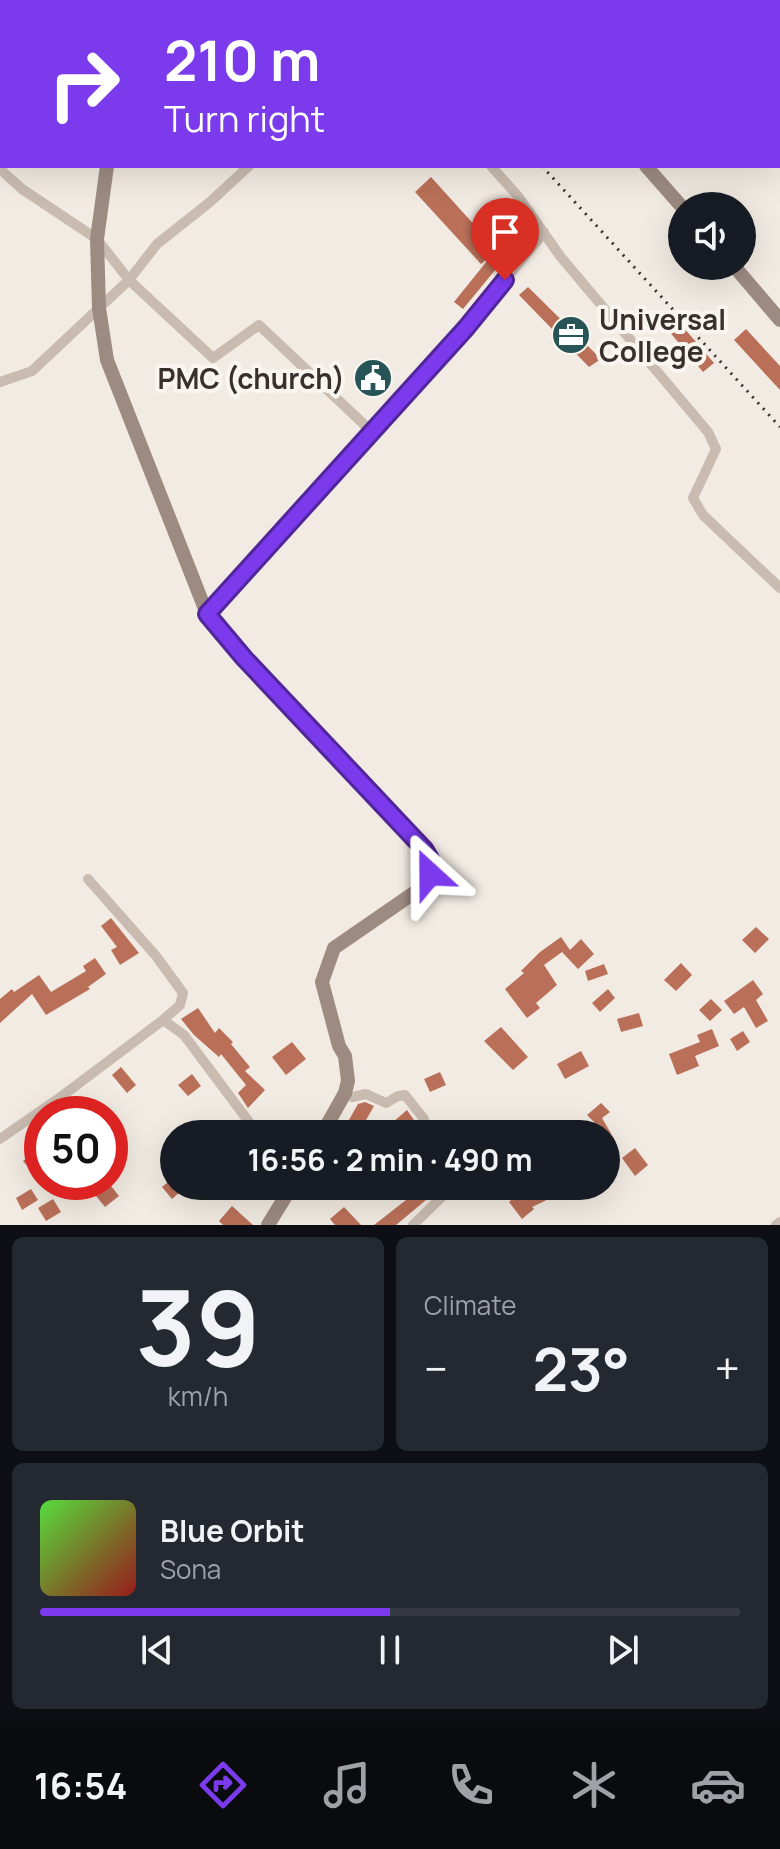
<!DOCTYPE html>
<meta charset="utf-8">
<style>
:root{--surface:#171b24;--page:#242831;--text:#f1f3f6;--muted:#9ea1a6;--line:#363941;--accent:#7c3aed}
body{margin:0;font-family:Manrope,sans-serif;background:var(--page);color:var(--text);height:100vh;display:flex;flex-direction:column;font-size:30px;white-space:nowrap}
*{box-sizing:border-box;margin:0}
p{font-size:26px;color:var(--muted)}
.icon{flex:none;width:44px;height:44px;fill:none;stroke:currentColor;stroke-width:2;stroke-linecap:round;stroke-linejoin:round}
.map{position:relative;height:1225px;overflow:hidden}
.details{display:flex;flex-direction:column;gap:12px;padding:12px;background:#0d0f14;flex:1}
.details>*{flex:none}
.guide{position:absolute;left:0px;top:0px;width:780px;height:168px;box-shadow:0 8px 32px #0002;background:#7c3aed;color:#fff;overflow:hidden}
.fabs{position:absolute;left:668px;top:192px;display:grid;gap:16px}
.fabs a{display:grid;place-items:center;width:88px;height:88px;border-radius:50%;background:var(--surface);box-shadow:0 8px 32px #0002;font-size:40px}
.speed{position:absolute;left:24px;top:1096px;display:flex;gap:16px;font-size:40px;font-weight:700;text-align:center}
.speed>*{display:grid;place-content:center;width:104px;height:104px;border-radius:50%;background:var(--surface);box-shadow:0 8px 32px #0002;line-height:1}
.speed .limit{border:12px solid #d22;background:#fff;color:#111}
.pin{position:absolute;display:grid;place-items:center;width:68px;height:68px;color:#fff;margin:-82px -34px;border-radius:50% 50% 50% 0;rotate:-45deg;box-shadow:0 0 8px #0007}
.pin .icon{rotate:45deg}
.me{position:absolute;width:88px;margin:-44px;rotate:336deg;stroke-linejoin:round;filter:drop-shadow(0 0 6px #0008)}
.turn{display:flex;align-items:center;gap:28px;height:168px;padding:0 32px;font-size:36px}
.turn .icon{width:104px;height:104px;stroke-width:2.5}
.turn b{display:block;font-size:56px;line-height:68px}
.big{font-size:60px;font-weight:700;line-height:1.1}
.details .widget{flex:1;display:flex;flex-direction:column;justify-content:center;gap:12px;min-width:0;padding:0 28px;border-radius:12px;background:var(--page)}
.details .dial{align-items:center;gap:0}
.dial b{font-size:104px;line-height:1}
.song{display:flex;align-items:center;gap:24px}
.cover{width:96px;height:96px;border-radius:12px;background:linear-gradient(135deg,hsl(110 70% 55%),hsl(0 70% 35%))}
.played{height:8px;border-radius:4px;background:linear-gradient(90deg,var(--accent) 50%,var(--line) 50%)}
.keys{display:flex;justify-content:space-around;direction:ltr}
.heat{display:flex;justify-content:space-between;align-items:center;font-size:44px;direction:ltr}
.details .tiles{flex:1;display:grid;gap:12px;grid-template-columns:1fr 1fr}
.widget:last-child{grid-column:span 2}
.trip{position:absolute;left:160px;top:1120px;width:460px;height:80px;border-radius:40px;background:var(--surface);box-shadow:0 8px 32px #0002;font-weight:700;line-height:80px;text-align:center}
.dock{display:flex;height:128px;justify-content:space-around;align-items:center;background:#090b0e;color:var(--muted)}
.dock .icon{width:56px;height:56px}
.dock .on{color:var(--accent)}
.dock b{font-size:36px;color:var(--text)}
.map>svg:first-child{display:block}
.building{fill:#ba7058}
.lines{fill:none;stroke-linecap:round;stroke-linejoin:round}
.street{stroke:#c9bbaf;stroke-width:10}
.secondary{stroke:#9d8b81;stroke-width:14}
.rail{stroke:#39302d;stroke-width:3;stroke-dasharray:2 6;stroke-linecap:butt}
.route-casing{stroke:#51269a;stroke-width:20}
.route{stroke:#7c3aed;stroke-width:14}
.labels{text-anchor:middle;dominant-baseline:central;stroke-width:8;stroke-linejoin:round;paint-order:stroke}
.poi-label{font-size:28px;font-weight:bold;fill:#39302d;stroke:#f9f5ef;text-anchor:start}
</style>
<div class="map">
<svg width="780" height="1225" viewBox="0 0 780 1225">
<rect width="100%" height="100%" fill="#f2ebe3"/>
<path class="building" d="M431,177L497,250L481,264L415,192Z
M487,261L496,269L463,309L454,302Z
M528,287L601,359L589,367L519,295Z
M678,321L714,363L703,372L668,330Z
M746,329L780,366V390L734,340Z
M111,918L139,953L120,965L111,950L117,947L101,926Z
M756,927L769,939L755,953L742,940Z
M561,937L570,950L581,939L594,954L578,969L562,952L544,965L557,985L536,1003L540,1008L527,1018L505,989L524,973L521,971L540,952Z
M95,958L106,974L88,987L90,989L46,1015L32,994L0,1023V999L12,989L14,992L39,975L51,992L86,971L83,966Z
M681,963L692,975L676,991L664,980Z
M604,964L608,974L588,981L585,971Z
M753,980L763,994L756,1000L768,1021L756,1028L744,1007L734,1014L724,1001Z
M608,989L615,998L600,1012L592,1003Z
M711,999L722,1010L710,1021L699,1010Z
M198,1008L215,1033L219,1028L233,1042L231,1044L250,1067L245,1071L265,1090L248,1108L238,1093L246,1085L221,1054L219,1057L194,1035L181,1019Z
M639,1013L643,1026L621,1032L617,1019Z
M501,1027L528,1057L513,1070L484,1041Z
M712,1029L719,1046L695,1056L699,1066L677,1075L669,1054L700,1042L697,1035Z
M743,1031L750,1042L737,1051L730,1039Z
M292,1042L306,1059L286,1075L272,1057Z
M581,1051L589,1066L565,1079L557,1064Z
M121,1067L136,1085L127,1093L112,1075Z
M440,1072L446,1085L430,1092L424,1079Z
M192,1074L201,1086L188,1096L178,1085Z
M365,1102L374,1106L358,1134H341L358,1104Z
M601,1103L610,1112L602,1118L616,1142L606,1147V1134L587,1115Z
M407,1110L414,1120L398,1134H379Z
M42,1145V1183L23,1161Z
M635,1148L648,1165L635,1176L622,1158Z
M174,1177V1186H187L172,1199L162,1187Z
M104,1182H108L119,1196L105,1207L92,1191Z
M424,1186L432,1195L396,1225H374Z
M535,1186H550L555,1196L532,1207L534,1209L522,1219L509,1202L520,1192Z
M31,1189L38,1200L22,1210L16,1198Z
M53,1199L61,1212L46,1221L38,1208Z
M232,1206L253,1225H223L219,1221Z
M344,1207L361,1225H335L330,1219Z"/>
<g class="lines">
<path class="street" d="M778,105L780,103
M778,119L780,121
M491,166L517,195L560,256L708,432L716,449L693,498L703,515L780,588
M0,169L22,189L97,239L129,280L213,358L259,325L372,432
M0,382L32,371L129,280L157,244L210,202L249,166
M207,614L466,328L544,232
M88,879L156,956L183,993L180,1005L163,1020
M345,1093L352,1097L366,1094L386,1103L398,1096L405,1095L424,1119L426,1134
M75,1114L62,1096L163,1020L184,1035L258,1134
M0,1139L62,1096
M413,1225L453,1186
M776,1225L780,1222"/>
<path class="secondary" d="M489,0L491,2
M202,2L204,0
M107,166L97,239L99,308L107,360L207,614L244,658L408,832C425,851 438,860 424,886L334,948L322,982L339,1046L345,1056L348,1081L345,1093L322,1134
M646,166L682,207
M734,266L780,320
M268,1225L292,1186"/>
<path class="rail" d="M400,0L402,2
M542,166L780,427"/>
</g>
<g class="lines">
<g class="route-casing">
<path id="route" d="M430,874V859L424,849L244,658L207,614L466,328L505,280"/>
</g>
<use href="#route" class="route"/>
</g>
<defs>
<g id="office-disc" transform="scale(2)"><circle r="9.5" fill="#265457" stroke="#f9f5ef"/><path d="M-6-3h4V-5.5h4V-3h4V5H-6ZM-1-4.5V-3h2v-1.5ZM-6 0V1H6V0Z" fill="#fff"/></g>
<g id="civic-disc" transform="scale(2)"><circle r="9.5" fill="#265457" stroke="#f9f5ef"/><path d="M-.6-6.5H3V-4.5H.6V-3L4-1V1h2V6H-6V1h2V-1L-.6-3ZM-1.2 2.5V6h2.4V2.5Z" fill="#fff"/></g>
</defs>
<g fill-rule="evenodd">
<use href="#office-disc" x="571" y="335"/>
<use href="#civic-disc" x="373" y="378"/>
</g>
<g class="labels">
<g class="poi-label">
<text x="599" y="319">Universal<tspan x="599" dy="32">College</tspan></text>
<text x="345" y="378" text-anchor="end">PMC (church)</text>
</g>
</g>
</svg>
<div class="fabs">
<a><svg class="icon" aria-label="sound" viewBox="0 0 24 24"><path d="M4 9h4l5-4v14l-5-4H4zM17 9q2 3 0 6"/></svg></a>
</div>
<div class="speed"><div class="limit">50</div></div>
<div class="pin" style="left:505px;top:280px;background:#d93025"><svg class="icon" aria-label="arrive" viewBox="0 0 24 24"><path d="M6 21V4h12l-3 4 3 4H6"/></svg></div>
<svg class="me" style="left:430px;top:874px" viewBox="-20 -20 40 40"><path d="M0-17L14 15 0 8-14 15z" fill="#7c3aed" stroke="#fff" stroke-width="4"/></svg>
<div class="trip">16:56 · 2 min · 490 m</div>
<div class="guide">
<div class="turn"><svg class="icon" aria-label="right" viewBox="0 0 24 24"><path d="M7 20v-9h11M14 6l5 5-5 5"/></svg><div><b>210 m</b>Turn right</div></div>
</div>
</div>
<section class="details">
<div class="tiles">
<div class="widget dial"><b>39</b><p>km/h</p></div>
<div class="widget"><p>Climate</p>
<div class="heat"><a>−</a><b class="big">23°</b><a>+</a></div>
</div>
<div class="widget">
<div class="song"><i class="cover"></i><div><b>Blue Orbit</b><p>Sona</p></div></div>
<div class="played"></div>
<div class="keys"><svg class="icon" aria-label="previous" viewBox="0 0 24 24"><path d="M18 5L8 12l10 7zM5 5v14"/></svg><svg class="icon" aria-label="pause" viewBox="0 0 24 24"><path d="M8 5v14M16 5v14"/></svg><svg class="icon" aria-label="next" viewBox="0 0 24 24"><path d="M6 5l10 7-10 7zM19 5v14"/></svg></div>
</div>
</div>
</section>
<nav class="dock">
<b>16:54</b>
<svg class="icon on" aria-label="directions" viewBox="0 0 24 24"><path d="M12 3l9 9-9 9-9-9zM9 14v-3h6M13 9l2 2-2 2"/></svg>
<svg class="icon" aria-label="music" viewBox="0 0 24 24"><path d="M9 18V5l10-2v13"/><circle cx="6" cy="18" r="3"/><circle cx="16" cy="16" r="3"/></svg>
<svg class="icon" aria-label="phone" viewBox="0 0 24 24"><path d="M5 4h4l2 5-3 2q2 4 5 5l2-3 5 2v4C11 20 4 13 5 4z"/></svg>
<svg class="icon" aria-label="climate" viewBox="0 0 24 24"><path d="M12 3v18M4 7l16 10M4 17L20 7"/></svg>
<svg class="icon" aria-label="car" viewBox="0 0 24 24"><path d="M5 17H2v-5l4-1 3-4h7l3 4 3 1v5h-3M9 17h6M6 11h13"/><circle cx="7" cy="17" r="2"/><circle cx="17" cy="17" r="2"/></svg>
</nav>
